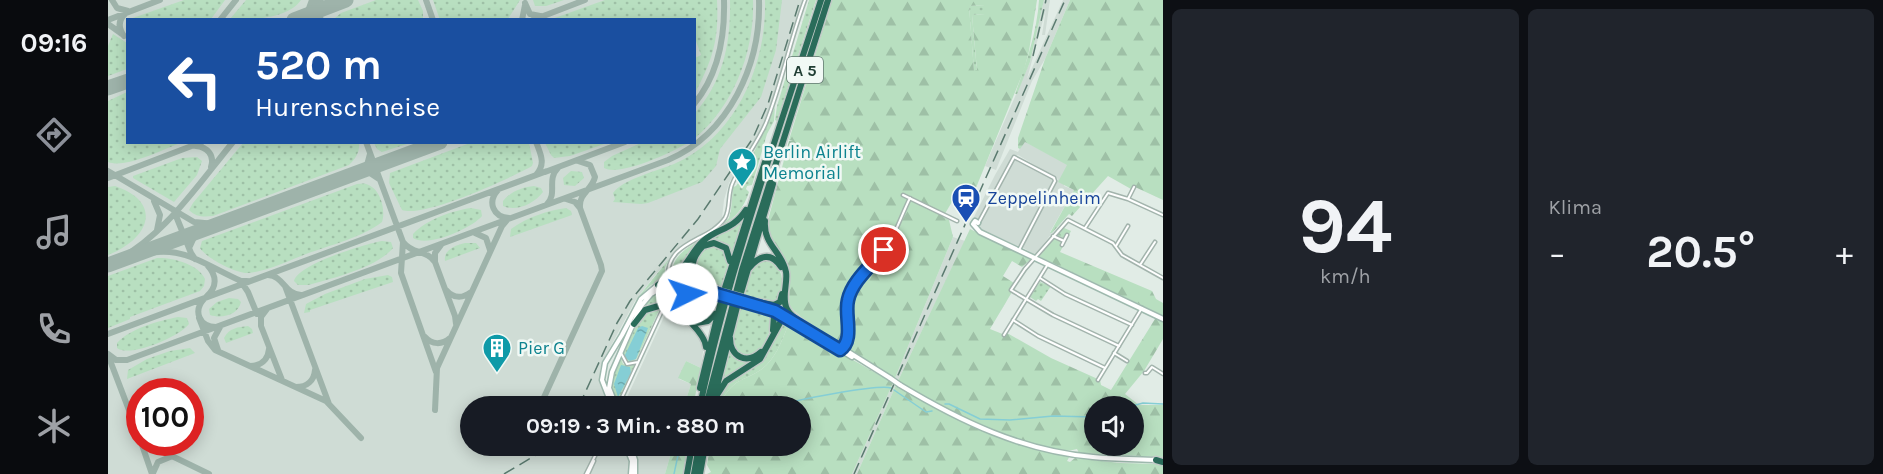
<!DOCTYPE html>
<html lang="de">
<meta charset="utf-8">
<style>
:root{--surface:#171b24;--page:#20242c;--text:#f1f3f6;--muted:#9ea1a6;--accent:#8c9099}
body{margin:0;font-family:Karla,sans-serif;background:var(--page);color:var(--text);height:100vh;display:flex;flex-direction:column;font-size:22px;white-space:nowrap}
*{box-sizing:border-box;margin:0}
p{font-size:20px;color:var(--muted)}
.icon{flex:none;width:33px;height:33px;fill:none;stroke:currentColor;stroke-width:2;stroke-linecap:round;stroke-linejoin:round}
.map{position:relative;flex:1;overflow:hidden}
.panel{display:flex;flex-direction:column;gap:9px;padding:9px;background:#0d0f14;width:720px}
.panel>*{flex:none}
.guide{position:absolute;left:18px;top:18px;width:570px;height:126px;border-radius:0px;box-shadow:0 3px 15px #0003;background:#1a4fa0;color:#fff;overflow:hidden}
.buttons{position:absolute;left:976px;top:396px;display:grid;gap:12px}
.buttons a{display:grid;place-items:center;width:60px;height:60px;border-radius:50%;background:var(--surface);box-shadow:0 3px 15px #0003;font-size:30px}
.speed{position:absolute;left:18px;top:378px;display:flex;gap:12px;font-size:30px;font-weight:700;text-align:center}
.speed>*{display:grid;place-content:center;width:78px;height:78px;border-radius:50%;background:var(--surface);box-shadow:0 3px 15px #0003;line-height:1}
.speed .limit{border:9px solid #d22;background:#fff;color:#111}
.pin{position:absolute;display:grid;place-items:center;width:51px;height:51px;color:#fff;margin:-26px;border:3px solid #fff;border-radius:50%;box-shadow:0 2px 6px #0007}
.me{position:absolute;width:66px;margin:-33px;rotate:86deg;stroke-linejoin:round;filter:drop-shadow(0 0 4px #0008)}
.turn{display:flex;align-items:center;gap:21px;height:126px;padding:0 30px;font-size:27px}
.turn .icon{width:78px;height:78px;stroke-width:2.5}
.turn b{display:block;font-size:42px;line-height:51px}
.big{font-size:45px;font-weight:700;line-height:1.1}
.panel .tile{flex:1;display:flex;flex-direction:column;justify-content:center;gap:9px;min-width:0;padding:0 21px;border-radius:9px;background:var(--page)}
.panel .dial{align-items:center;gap:0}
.dial b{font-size:78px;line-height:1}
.heat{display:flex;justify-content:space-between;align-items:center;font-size:33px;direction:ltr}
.panel .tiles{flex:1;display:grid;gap:9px;grid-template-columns:repeat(2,1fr)}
.trip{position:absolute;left:352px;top:396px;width:351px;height:60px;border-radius:30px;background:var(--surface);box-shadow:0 3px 15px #0003;font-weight:700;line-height:60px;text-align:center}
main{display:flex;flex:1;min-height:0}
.tab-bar{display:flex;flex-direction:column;width:108px;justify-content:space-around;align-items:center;background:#090b0e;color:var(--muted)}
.tab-bar .icon{width:42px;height:42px}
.tab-bar .active{color:var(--accent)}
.tab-bar b{font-size:27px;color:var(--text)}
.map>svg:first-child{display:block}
.built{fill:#cfdcd5;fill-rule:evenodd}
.grass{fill:url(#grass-dots)}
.forest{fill:url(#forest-firs);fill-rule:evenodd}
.water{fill:url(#water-ripples)}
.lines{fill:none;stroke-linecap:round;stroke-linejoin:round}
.stream{stroke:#85ced5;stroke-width:1.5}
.taxiway{stroke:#9eb3aa;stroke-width:6}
.runway{stroke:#9eb3aa;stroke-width:15}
.street-casing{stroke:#a3b4ad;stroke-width:5}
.secondary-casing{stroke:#9eb9ae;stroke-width:7}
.highway-casing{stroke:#c1c9c6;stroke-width:9}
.street{stroke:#fff;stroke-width:2}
.secondary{stroke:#fff;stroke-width:4}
.highway{stroke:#2a6c5a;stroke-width:6}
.rail{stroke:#5a7a6f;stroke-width:1.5;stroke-dasharray:12 6;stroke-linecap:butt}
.secondary-bridge-casing{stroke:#9eb9ae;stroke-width:7;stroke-linecap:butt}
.highway-bridge-casing{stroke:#c1c9c6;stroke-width:9;stroke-linecap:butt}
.secondary-bridge{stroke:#fff;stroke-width:4}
.highway-bridge{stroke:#2a6c5a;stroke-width:6}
.route-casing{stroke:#114b97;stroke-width:15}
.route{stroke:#1a73e8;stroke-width:10}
.labels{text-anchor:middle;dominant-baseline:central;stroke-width:5;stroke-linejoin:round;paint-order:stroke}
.shield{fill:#f1f9f5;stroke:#5f766e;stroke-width:1.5}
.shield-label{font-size:16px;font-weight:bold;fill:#203e34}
.culture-label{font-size:18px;fill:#0d838f;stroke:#f1f9f5;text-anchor:start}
.transit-label{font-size:18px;fill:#164399;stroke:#f1f9f5;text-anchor:start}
</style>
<main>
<nav class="tab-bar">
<b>09:16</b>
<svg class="icon active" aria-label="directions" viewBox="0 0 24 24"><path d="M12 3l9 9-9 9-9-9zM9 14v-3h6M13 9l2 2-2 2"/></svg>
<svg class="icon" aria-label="music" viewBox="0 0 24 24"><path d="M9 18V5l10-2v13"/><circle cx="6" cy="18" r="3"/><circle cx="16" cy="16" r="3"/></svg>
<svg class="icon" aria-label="phone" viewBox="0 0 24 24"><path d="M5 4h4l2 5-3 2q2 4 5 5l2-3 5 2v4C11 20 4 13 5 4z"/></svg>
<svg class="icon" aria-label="climate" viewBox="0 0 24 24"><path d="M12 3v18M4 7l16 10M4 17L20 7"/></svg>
</nav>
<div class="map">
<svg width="1055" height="474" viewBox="0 0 1055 474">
<defs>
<pattern id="grass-dots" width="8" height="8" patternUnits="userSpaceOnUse" patternTransform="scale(1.5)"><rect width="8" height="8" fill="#b8dfc0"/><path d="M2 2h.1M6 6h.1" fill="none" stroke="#9ec0a6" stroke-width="1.8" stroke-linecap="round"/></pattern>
<pattern id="forest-firs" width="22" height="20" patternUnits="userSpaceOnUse" patternTransform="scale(1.5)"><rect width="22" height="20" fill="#b8dfc0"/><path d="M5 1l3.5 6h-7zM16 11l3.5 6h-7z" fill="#9ec0a6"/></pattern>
<pattern id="water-ripples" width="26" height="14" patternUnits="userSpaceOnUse" patternTransform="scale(1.5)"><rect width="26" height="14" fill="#85ced5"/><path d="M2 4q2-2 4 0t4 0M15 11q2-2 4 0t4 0" fill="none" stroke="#6ca9ae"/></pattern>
</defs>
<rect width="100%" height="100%" fill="#e1ece6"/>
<path class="built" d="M0,0H695L660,115L651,135L621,183L616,200L614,218L609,224L574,246L548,274L527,301L497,357L492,369V379L501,406H363V446H565L557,474H0ZM20,20H586V142H20ZM32,392H82V442H32Z
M936,0H942L937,35H934L938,9L919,79L955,0H962L937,59L924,81L888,170L877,166L922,62Z
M916,141L960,165L956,186L966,190L942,232L944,233L927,255L914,247L950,179L910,155L904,157L872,219L864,221L887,175L902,149L910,152Z
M907,158L945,180L911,245L909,246L870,227Z
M845,237L857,241L790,381L787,378Z
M560,308L568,312L589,331L596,344L593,368L578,361L571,379L583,384L576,406H515Z
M785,383L788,385L749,474H744Z"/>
<path class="grass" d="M76,0H117L103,19H22Z
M138,0H193C180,19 143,20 122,19Z
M268,0H310L315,11V19H226L233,13Z
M325,0H412L400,19L332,20Z
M425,0H456L438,6H427Z
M497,0H609C611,39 605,59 587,93V58L593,55L587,38L586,20L444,19Z
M622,0H645C647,50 626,106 587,138V113C615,81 623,43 622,0Z
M657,0H674L668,50L653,97L612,149L608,166L594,182L540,203L533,204L505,202L507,199L505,193C515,179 549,171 566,164C628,137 659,64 657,0Z
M701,0H708L669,121L667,120L669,106Z
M931,0H936L922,62L909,94H907C918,64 929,32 931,0Z
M877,5L878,14L864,15L869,71H866L861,6Z
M5,34L19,43V69L0,76V46Z
M19,92L20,142L73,143C55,149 18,169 0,162V101Z
M667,107L666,121L659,134L644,185L639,186L638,189L641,192C636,207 628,218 614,225L621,218L623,210L625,187L628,186L630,183L628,180L647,150Z
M535,142L580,143C564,152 512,177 496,168V162L504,156Z
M135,143L251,142C252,152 248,158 241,165L105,216C95,217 88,217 81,210L85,203Z
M266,143V142L302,143L274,152L269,149Z
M362,143H421L425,163L424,166C403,178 316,218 294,210L281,183L282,173Z
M437,143H499L462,156L446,158L443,155Z
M89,157L94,161L89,175L66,202L25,178V176L74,158Z
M463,171L474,172L476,178L467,186L456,185L455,178Z
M249,184C252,184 255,183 258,184C273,188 278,211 274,222C255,237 223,245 198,254C180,261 160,271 140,273C129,274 98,258 92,248L94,241Z
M7,186C57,203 40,240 0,255V187Z
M426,186L433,188L435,192C426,204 408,212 395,206V201C403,191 415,187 426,186Z
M363,208L373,210L374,216C364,228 320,248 305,238V234C319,219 344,211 363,208Z
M458,208L463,211L464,215L402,237L403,229C420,217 438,211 458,208Z
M636,217L623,259L621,251L602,242L585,262L592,283L564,280L596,242L625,228Z
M593,239L571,268L564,274C564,256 579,248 593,239Z
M274,241L283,242L285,248C270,267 223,279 200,285H190L186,281C190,264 257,244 274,241Z
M357,243H368L372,248L337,261C335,250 348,245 357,243Z
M610,245C626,258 618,271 613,288L592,279C587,264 587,259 597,247Z
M49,258C63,257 91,264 97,279L96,286L92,291L22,317V319L0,328V276Z
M561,259L557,268V277L543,285L527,301Z
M662,260C677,271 676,283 670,300L664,303L635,295C640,279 642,261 662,260Z
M280,275L284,277L285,282L202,310V312L196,313L198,304L217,294L257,279Z
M932,282L943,286L933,301L930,299L928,301L922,297Z
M576,285L589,287L585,288L574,310L561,304L565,294V286Z
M557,288L555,303L543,304L532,311L546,294Z
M594,290L611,295C607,308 605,318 590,320L579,313L578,302L581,295Z
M121,298L130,299L133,302C130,315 114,319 102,315L101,309L109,302Z
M633,301L651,308L664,316C664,330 657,347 646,355L636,356L628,352L624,341L625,334Z
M553,306L529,358L525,362H518L515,354L534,314Z
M70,317L79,318L81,324C71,337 22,358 9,348V343C23,328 50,321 70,317Z
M678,322L693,328L728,350L727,355L684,328H679C673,343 667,359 654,369C646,375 636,378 628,383C620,389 615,398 610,406L608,405C620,375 634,381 652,362C662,352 668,337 674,324Z
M140,326L144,329L145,333L118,343L116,338C121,328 130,327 140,326Z
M620,347L625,356L632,360L651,356L626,373L608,395Z
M82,348L87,353L19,379L20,370L39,359L62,351Z
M513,358L515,364L522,366L527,364L509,404C501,384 504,378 513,358Z"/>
<path class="forest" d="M724,0H929L921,51L916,70L863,200L848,195L835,217L841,220L845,237L787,378L746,353L742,350L739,341C736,340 733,342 731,342C723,341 685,312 681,305L682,272L678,261L660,236L659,224L681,141H685L681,140ZM877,5V14L864,15L869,70L866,71L861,6Z
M962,0H1055V200L1027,187L1023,189L1000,176L964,216L961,214L944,233H942L966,190L950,182L959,165L917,142L912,149L910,148V138L937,59Z
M954,227L963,231L952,252L1044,291L1048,299L1055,303V339L1036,371L1017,394L1031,405H1055V457L971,453L969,449C947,457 873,427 851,416C830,405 810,392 790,381L862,229L923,259L914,267L904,261L895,276L906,283L902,290L904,292L882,329L897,335L899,333L943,358L992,380L993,385L1003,390L1047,319L1052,314L930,256ZM987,406H1026V446H987Z
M679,328H684L728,356L733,353L785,383L744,474H599L603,472L599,465L602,446H693V406H610C615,398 620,389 628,383C636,378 646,375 654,369C667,359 673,343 679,328Z
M578,361L593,368L585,406H576L583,384L570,378Z
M788,385C845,421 894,444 961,457L959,461L962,462L967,458L1012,463L1051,464L1055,465V474H749Z
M565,446H579L575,474H557Z"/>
<path class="water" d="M534,326L540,328L528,359L522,361L517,358V355L530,328Z
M513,365L522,367L523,373L510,397L506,384Z"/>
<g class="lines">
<path class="stream" d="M786,390L818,412L824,411
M837,404H841L872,419L902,420L945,416L987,417
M671,406C684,400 772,384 783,388
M1024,406L1035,403L1055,404
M566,474L572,446"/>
<path class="taxiway" d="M4,0L9,8L20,11
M206,0L213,20
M208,0L216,4H227
M318,0L325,20
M417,3L422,14L432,16
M190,18L200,11L204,0
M0,20L52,0
M112,20L128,0
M414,20L417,5
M425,20L477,0
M0,24L14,34
M16,36C10,28 10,20 18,13
M0,88H1
M586,104C611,74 617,37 616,0
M258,142L295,242L293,273L328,372
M88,146C99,147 107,155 103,167
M470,161L482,165L487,177C484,190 471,193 472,207
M0,171L86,222L107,224L135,215
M251,172L259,165L262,154
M437,172L517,142
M250,173H262L271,179
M428,175C438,164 433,155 428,142
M0,178L94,142
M390,190C379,202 385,217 401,218
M46,201L52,215L49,230
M439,204C450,193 438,180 450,168
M66,211L83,253L87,259
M367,233L378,238L382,250
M296,243C304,254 319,250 327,262V253L333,245
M82,246L87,235L107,226
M16,260C69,240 87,260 133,281H139
M327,262L347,316L348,324
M0,265C54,240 88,187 125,142
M160,275C176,276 176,294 193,295
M134,283L140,292L149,314
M177,286L221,404
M338,290C345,298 354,299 363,292
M99,296C109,287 109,276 100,266
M96,299C85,311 91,327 108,327
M159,309L153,317V326L174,380
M91,318L100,341L107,350L218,401L253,438
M0,334L439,171
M317,337C324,345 334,345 342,338
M110,350L106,338L112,327
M0,354L8,360H19L560,160C621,134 653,65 651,0
M0,355L32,439
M142,366C153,366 160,360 161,349
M188,387C199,387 206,381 207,370
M432,406L494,271L493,265L472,208L467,202L458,199
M327,410L329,368L394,226L399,220
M33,442L44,474
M35,442L101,474
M45,473L50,462L62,457"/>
<path class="runway" d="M186,20L238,0
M0,88L20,81
M0,265L332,142"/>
<g class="street-casing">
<path id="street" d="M795,195L849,221
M1020,199L1026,187
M871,222L906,157L946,178L947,181L911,250
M977,228L1000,193L1020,199L1055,215
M945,236L956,241
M954,245L959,235
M1008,246L1020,226
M1032,265L1047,242
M560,278C558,240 601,242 617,218C623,208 619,194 625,182C634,162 649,144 658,123C674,83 682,40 697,0
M932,278L957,294L1024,325
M905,320L930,336L997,368
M896,335L940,264
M1011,346L945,315L903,290L917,269L960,220L1005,243L1014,255L1055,278
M734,349C747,334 734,313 741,295C749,277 766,264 778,248C788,233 794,214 802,198
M513,353L519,364L530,362
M1006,353L1019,361
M1037,373H1039L1044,367L1055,374
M990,380L1034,308
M510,406L558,302L561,295L560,284
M478,474L492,446
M480,474L486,461"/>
</g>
<g class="secondary-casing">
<path id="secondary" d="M870,223L867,221L865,224L872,232L1055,319
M564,281H580L597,286
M562,284H578L594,288
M635,297L652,303
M634,300L649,305
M662,306L682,316
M699,326L782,378
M702,331L744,357
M792,385C852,421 914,451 985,457C1006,459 1028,459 1049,460
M504,406L494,380L497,363L514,335L533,299L551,284
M508,406L501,388L504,372L533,306L543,294L557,286
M518,446L524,461L523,474
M522,446L527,460V474"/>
</g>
<g class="highway-casing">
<path id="highway" d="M657,221C655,245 674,251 678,272C680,283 673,298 679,309C683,317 693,322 700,327
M641,268C651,256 663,251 673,267
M564,277C579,268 583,252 595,241C611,227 624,231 638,210
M550,285L557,280
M613,291C590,282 573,269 595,246L606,243L618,248L622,261
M650,302L666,305L672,302L674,294
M649,305L662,311L666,316L665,330
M561,306C573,311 597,334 598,347
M607,314L600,321L588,323C573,317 568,294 588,290C594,288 601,291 608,292
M526,324L537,310L554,305
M622,338C622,357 639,365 653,352
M592,388L614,297L657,162
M609,395L618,381L652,359L673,321L680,319L693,325
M592,406C621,268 670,134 713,0
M598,406L634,270L720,0
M604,406L630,303L665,184
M1048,460L1055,462
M579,474L584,446
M586,474L591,446
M592,474L597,446"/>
</g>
<use href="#street" class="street"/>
<use href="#secondary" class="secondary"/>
<use href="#highway" class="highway"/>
<path class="rail" d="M925,56L938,0
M471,406L509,323L522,301L590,219L645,138L660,104L692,0
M396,474L443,446
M746,474L957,0"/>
<g class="secondary-bridge-casing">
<path id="secondary-bridge" d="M557,286L562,284
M613,291L635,297
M612,293L634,300
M782,378L792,385"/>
</g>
<g class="highway-bridge-casing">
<path id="highway-bridge" d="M557,280L564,277
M554,305L561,306"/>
</g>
<use href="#secondary-bridge" class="secondary-bridge"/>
<use href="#highway-bridge" class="highway-bridge"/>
</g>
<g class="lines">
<g class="route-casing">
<path id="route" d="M579,294L586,290H595L667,311L732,350C747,340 736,315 740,300C744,281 764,265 776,250"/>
</g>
<use href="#route" class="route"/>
</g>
<defs>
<g id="sight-pin" transform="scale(1.5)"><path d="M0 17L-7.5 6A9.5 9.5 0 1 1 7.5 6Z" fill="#0f9aa8" stroke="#f1f9f5"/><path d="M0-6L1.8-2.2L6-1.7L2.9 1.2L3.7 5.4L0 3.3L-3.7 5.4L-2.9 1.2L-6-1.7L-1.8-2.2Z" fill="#fff"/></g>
<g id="station-pin" transform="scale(1.5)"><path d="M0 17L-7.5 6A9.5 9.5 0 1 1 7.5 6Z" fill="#1a4fb4" stroke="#f1f9f5"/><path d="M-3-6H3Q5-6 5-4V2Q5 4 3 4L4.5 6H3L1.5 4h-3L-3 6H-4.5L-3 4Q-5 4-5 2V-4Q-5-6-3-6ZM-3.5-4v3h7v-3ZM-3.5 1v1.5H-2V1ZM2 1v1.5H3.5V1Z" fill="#fff"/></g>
<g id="building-pin" transform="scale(1.5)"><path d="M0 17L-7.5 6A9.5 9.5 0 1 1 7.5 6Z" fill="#0f9aa8" stroke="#f1f9f5"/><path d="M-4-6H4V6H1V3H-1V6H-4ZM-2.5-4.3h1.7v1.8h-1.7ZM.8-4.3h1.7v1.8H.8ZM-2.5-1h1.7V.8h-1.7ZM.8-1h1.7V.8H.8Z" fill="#fff"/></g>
</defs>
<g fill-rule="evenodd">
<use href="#sight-pin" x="634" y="162"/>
<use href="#station-pin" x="858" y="198"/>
<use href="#building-pin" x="389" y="348"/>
</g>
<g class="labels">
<rect class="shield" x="679" y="57" width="36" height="26" rx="4.5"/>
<g class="shield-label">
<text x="697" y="70">A 5</text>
</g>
<g class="culture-label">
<text x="655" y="152">Berlin Airlift<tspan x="655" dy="21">Memorial</tspan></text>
<text x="410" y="348">Pier G</text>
</g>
<g class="transit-label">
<text x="879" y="198">Zeppelinheim</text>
</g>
</g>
</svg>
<div class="buttons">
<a><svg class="icon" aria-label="sound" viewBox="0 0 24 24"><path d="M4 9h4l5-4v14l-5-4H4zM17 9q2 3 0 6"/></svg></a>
</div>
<div class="speed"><div class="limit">100</div></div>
<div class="pin" style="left:776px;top:250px;background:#d93025"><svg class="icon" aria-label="arrive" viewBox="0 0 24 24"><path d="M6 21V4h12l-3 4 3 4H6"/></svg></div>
<svg class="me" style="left:579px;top:294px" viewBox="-20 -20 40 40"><circle r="19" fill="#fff"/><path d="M0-13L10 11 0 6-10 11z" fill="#1a73e8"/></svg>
<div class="trip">09:19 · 3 Min. · 880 m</div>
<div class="guide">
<div class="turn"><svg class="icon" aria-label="left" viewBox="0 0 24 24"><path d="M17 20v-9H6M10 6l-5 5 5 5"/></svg><div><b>520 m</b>Hurenschneise</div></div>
</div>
</div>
<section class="panel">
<div class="tiles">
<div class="tile dial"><b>94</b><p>km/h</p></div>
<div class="tile"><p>Klima</p>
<div class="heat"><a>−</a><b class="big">20.5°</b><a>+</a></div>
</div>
</div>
</section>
</main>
